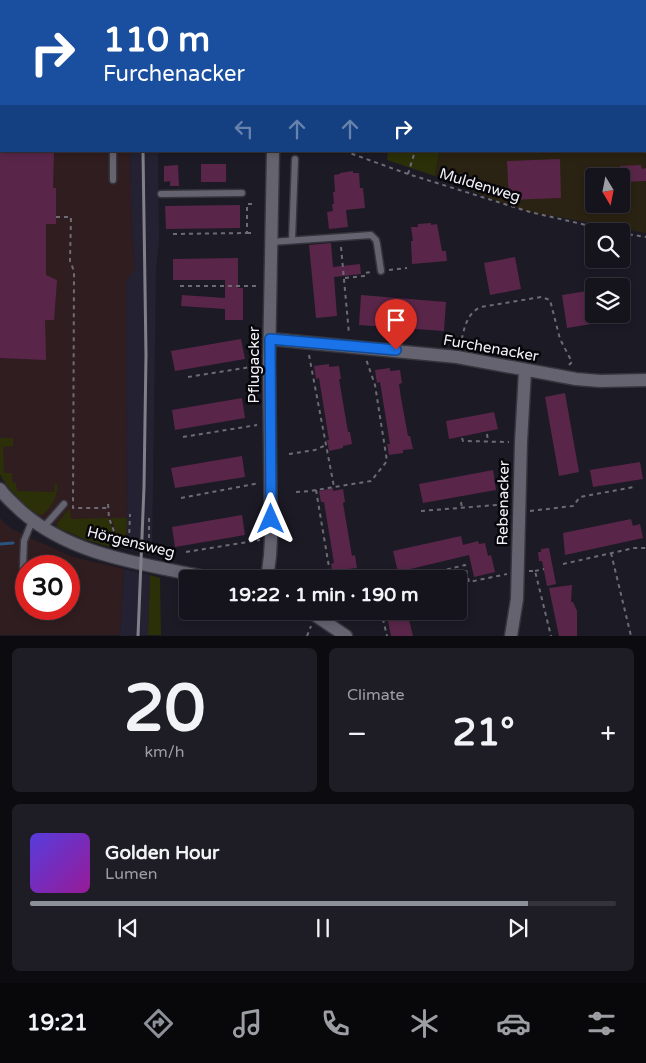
<!DOCTYPE html>
<meta charset="utf-8">
<style>
:root{--surface:#15141c;--page:#1e1d25;--text:#f1f3f6;--muted:#9d9ea3;--line:#34333b;--accent:#8c9099}
body{margin:0;font-family:"Varela Round",sans-serif;background:var(--page);color:var(--text);height:100vh;display:flex;flex-direction:column;font-size:19px;white-space:nowrap}
*{box-sizing:border-box;margin:0}
p{font-size:16px;color:var(--muted)}
.icon{flex:none;width:28px;height:28px;fill:none;stroke:currentColor;stroke-width:2;stroke-linecap:round;stroke-linejoin:round}
.map{position:relative;height:636px;overflow:hidden}
.panel{display:flex;flex-direction:column;gap:12px;padding:12px;background:#0c0b0f;flex:1}
.panel>*{flex:none}
.hud{position:absolute;left:0px;top:0px;width:646px;height:152px;box-shadow:0 2px 8px #0003,0 0 0 1px var(--line);background:#1a4fa0;color:#fff;overflow:hidden}
.needle{width:32px;rotate:170deg}
.buttons{position:absolute;left:585px;top:168px;display:grid;gap:10px}
.buttons a{display:grid;place-items:center;width:45px;height:45px;border-radius:5px;background:var(--surface);box-shadow:0 2px 8px #0003,0 0 0 1px var(--line);font-size:25px}
.speed{position:absolute;left:15px;top:555px;display:flex;gap:10px;font-size:25px;font-weight:700;text-align:center}
.speed>*{display:grid;place-content:center;width:65px;height:65px;border-radius:50%;background:var(--surface);box-shadow:0 2px 8px #0003,0 0 0 1px var(--line);line-height:1}
.speed .limit{border:8px solid #d22;background:#fff;color:#111}
.pin{position:absolute;display:grid;place-items:center;width:42px;height:42px;color:#fff;margin:-51px -21px;border-radius:50% 50% 50% 0;rotate:-45deg;box-shadow:0 0 5px #0007}
.pin .icon{rotate:45deg}
.me{position:absolute;width:55px;margin:-28px;rotate:0deg;stroke-linejoin:round;filter:drop-shadow(0 0 4px #0008)}
.turn{display:flex;align-items:center;gap:18px;height:105px;padding:0 20px;font-size:22px}
.turn .icon{width:65px;height:65px;stroke-width:2.5}
.turn b{display:block;font-size:35px;line-height:42px}
.lanes{display:flex;align-items:center;height:48px;padding:0 20px;background:#0003;justify-content:center;gap:25px;direction:ltr}
.lanes .off{opacity:.35}
.big{font-size:38px;font-weight:700;line-height:1.1}
.panel .tile{flex:1;display:flex;flex-direction:column;justify-content:center;gap:8px;min-width:0;padding:0 18px;border-radius:8px;background:var(--page)}
.panel .dial{align-items:center;gap:0}
.dial b{font-size:65px;line-height:1}
.song{display:flex;align-items:center;gap:15px}
.cover{width:60px;height:60px;border-radius:8px;background:linear-gradient(135deg,hsl(250 70% 55%),hsl(300 70% 35%))}
.played{height:5px;border-radius:2px;background:linear-gradient(90deg,var(--accent) 85%,var(--line) 85%)}
.keys{display:flex;justify-content:space-around;direction:ltr}
.heat{display:flex;justify-content:space-between;align-items:center;font-size:28px;direction:ltr}
.panel .tiles{flex:1;display:grid;gap:12px;grid-template-columns:1fr 1fr}
.tile:last-child{grid-column:span 2}
.trip{position:absolute;left:179px;top:570px;width:288px;height:50px;border-radius:5px;background:var(--surface);box-shadow:0 2px 8px #0003,0 0 0 1px var(--line);font-weight:700;line-height:50px;text-align:center}
.tab-bar{display:flex;height:80px;justify-content:space-around;align-items:center;background:#08080b;color:var(--muted)}
.tab-bar .icon{width:35px;height:35px}
.tab-bar .on{color:var(--accent)}
.tab-bar b{font-size:22px;color:var(--text)}
.map>svg:first-child{display:block}
.commercial{fill:#301d1f;fill-rule:evenodd}
.built{fill:#242132}
.education{fill:#2a2212;fill-rule:evenodd}
.green{fill:#2b3008}
.lines{fill:none;stroke-linecap:round;stroke-linejoin:round}
.stream{stroke:#2a5280;stroke-width:3}
.building{fill:#592649}
.service-casing{stroke:#36353d;stroke-width:9}
.minor-casing{stroke:#36353d;stroke-width:15}
.path{stroke:#6d6c75;stroke-width:2;stroke-dasharray:4 4;stroke-linecap:butt}
.service{stroke:#656370;stroke-width:6}
.minor{stroke:#656370;stroke-width:12}
.rail{stroke:#818089;stroke-width:3}
.route-casing{stroke:#114b97;stroke-width:12}
.route{stroke:#1a73e8;stroke-width:9}
.labels{text-anchor:middle;dominant-baseline:central;stroke-width:5;stroke-linejoin:round;paint-order:stroke}
.street-label{font-size:15px;fill:#f3f2f9;stroke:#07060a}
</style>
<div class="map">
<svg width="646" height="636" viewBox="0 0 646 636">
<rect width="100%" height="100%" fill="#1c1a25"/>
<path class="commercial" d="M0,0H127L1,1V151H130L132,231L135,268L126,282L127,549L95,542L66,531L36,514L21,500L0,472Z
M0,518L9,527L26,536L73,557L124,569L120,635H0ZM26,566H69V609H26Z"/>
<path class="built" d="M130,151H158L159,242L156,269L152,555L127,549L126,282L135,268L132,231Z
M124,569L150,575L148,635L120,636Z"/>
<path class="education" d="M464,0H564L464,1Z
M645,3L646,233L530,212L494,200L435,176L439,151H645ZM594,176H621V204H594Z"/>
<path class="green" d="M388,151H439L435,176L387,160Z
M0,438H13V446L3,447L4,473H12V482L16,483L17,491L54,492L55,483L57,484C58,498 52,506 42,515C31,514 4,485 0,474C0,466 0,447 0,438Z
M68,510H70L71,519L109,518L117,544V549L86,540L57,527V524Z
M111,518H127L126,542L122,548Z
M150,575L160,578L161,635H148Z
M458,599L462,603L464,617L443,621L441,611H458Z"/>
<g class="lines">
<path class="stream" d="M0,544L13,543"/>
</g>
<path class="building" d="M0,151H54L53,188H56V224H46V275L57,280L54,320H45L46,360L0,358Z
M560,159L561,198L509,200L507,161Z
M201,164H226V182H201Z
M178,165L179,186H170V181L164,182V166Z
M641,165L642,169L646,168V181L621,182L620,166Z
M353,171V173H359L360,188H363L365,208L346,210L348,227L329,229L327,212L333,211L332,204H334L333,192H335L334,175L340,174V173Z
M240,205V228L166,229L165,206Z
M431,223V225L437,224L442,251H446L447,261L412,264L411,241H413L411,227H418V224Z
M331,243L333,267L360,264L361,274L334,277L337,316L316,318L309,245Z
M515,257L521,289L490,295L484,263Z
M238,258V288H243V320H225V309L181,306L182,295L225,298V280H173V259Z
M593,290L594,314H596L598,323L567,328L562,295Z
M361,295L446,302L444,331L359,325Z
M241,339L245,359L175,371L171,351Z
M329,364V367L339,366L341,379H339L348,432H350L352,444L343,446V448L329,451L327,440H329L319,378L316,379L314,366Z
M390,368V371L400,370L402,383L399,384L401,398L408,436H410L413,449L403,450V453L389,455L387,444H390L380,382L377,383L375,370Z
M565,393L579,472L559,476L545,397Z
M242,398L245,418L175,430L172,410Z
M494,412L498,429L449,439L446,421Z
M242,456L245,477L175,488L171,468Z
M640,462L643,479L593,487L590,470Z
M493,470L496,490L423,503L419,484Z
M333,488V491L343,489L345,502L343,503L352,556L355,555L357,568L348,569V571L333,574L331,564L334,563L324,502H321L319,491Z
M242,515L245,535L175,547L172,527Z
M631,519L633,526L640,524L643,538L565,555L563,533Z
M461,536L463,545L478,541L479,544L485,543L488,556L491,555L495,572L474,577L469,555L398,572L393,551Z
M549,548L556,584L547,586L542,561H539L538,552H541V549Z
M572,585L571,602H573L577,611V636H559L549,588Z
M386,611H407L413,636H391Z"/>
<g class="lines">
<g class="service-casing">
<path id="service" d="M111,0V1
M0,36H1
M113,151V180
M161,194L242,193
M292,240L295,159
M271,242L371,235L376,240L377,244L381,271
M43,528L64,504
M23,567L24,541L32,521"/>
</g>
<g class="minor-casing">
<path id="minor" d="M283,1V0
M270,339L457,357L576,379L600,381L646,380
M0,489C5,497 14,504 21,511C74,558 148,564 214,579
M267,579L270,556L271,538L269,364L273,151
M309,611L346,636
M511,636L517,599L521,442L525,371"/>
</g>
<path class="path" d="M306,0V1
M568,0V1
M368,1V0
M455,1V0
M578,1L646,0
M344,151L408,174L530,212L612,231
M408,174L415,151
M56,217H71L70,261L74,271L73,508H109
M247,233H255
M621,233L646,237
M173,234L247,233V204H255
M341,247L349,334
M389,270L407,268
M345,278L364,276V273L372,272
M180,286H260
M460,347C464,331 465,314 481,307L541,297L550,300L560,339L572,362L568,366
M309,355L334,487
M188,377L257,366
M487,434L488,441
M183,437L257,425
M462,438L463,441L509,442
M289,454L315,450L326,445
M316,490L331,579
M296,492L310,491L371,481L387,461L375,385L366,359
M181,498L259,483
M461,502L462,508
M108,504L109,518L120,547
M421,511L509,504
M530,511L573,506L580,497L634,487
M125,548L129,540L130,514
M186,552L260,540
M611,553L631,636
M149,554V517
M563,564L634,548H646
M529,571H535L551,636
M535,571L544,569
M408,579L465,565L469,582L507,574
M381,611L387,636
M307,636L311,626"/>
<use href="#service" class="service"/>
<use href="#minor" class="minor"/>
<path class="rail" d="M140,0V1
M138,636L144,487L146,355L143,151"/>
</g>
<g class="lines">
<g class="route-casing">
<path id="route" d="M271,519L270,339L396,350"/>
</g>
<use href="#route" class="route"/>
</g>
<g class="labels">
<g class="street-label">
<text transform="translate(480 185) rotate(17)">Muldenweg</text>
<text transform="translate(491 348) rotate(10)">Furchenacker</text>
<text transform="translate(254 365) rotate(-90)">Pflugacker</text>
<text transform="translate(503 503) rotate(-89)">Rebenacker</text>
<text transform="translate(131 542) rotate(14)">Hörgensweg</text>
</g>
</g>
</svg>
<div class="buttons">
<a><svg class="needle" viewBox="-14 -14 28 28"><path d="M0-13l5 13h-10z" fill="#e53935"/><path d="M0 13l5-13h-10z" fill="#9d9ea3"/></svg></a>
<a><svg class="icon" aria-label="search" viewBox="0 0 24 24"><circle cx="10" cy="10" r="6"/><path d="M15 15l6 6"/></svg></a>
<a><svg class="icon" aria-label="layers" viewBox="0 0 24 24"><path d="M12 4l9 5-9 5-9-5zM3 14l9 5 9-5"/></svg></a>
</div>
<div class="speed"><div class="limit">30</div></div>
<div class="pin" style="left:396px;top:350px;background:#d93025"><svg class="icon" aria-label="arrive" viewBox="0 0 24 24"><path d="M6 21V4h12l-3 4 3 4H6"/></svg></div>
<svg class="me" style="left:271px;top:519px" viewBox="-20 -20 40 40"><path d="M0-17L14 15 0 8-14 15z" fill="#1a73e8" stroke="#fff" stroke-width="4"/></svg>
<div class="trip">19:22 · 1 min · 190 m</div>
<div class="hud">
<div class="turn"><svg class="icon" aria-label="right" viewBox="0 0 24 24"><path d="M7 20v-9h11M14 6l5 5-5 5"/></svg><div><b>110 m</b>Furchenacker</div></div>
<div class="lanes"><svg class="icon off" aria-label="left" viewBox="0 0 24 24"><path d="M17 20v-9H6M10 6l-5 5 5 5"/></svg><svg class="icon off" aria-label="ahead" viewBox="0 0 24 24"><path d="M12 20V5M6 11l6-6 6 6"/></svg><svg class="icon off" aria-label="ahead" viewBox="0 0 24 24"><path d="M12 20V5M6 11l6-6 6 6"/></svg><svg class="icon" aria-label="right" viewBox="0 0 24 24"><path d="M7 20v-9h11M14 6l5 5-5 5"/></svg></div>
</div>
</div>
<section class="panel">
<div class="tiles">
<div class="tile dial"><b>20</b><p>km/h</p></div>
<div class="tile"><p>Climate</p>
<div class="heat"><a>−</a><b class="big">21°</b><a>+</a></div>
</div>
<div class="tile">
<div class="song"><i class="cover"></i><div><b>Golden Hour</b><p>Lumen</p></div></div>
<div class="played"></div>
<div class="keys"><svg class="icon" aria-label="previous" viewBox="0 0 24 24"><path d="M18 5L8 12l10 7zM5 5v14"/></svg><svg class="icon" aria-label="pause" viewBox="0 0 24 24"><path d="M8 5v14M16 5v14"/></svg><svg class="icon" aria-label="next" viewBox="0 0 24 24"><path d="M6 5l10 7-10 7zM19 5v14"/></svg></div>
</div>
</div>
</section>
<nav class="tab-bar">
<b>19:21</b>
<svg class="icon on" aria-label="directions" viewBox="0 0 24 24"><path d="M12 3l9 9-9 9-9-9zM9 14v-3h6M13 9l2 2-2 2"/></svg>
<svg class="icon" aria-label="music" viewBox="0 0 24 24"><path d="M9 18V5l10-2v13"/><circle cx="6" cy="18" r="3"/><circle cx="16" cy="16" r="3"/></svg>
<svg class="icon" aria-label="phone" viewBox="0 0 24 24"><path d="M5 4h4l2 5-3 2q2 4 5 5l2-3 5 2v4C11 20 4 13 5 4z"/></svg>
<svg class="icon" aria-label="climate" viewBox="0 0 24 24"><path d="M12 3v18M4 7l16 10M4 17L20 7"/></svg>
<svg class="icon" aria-label="car" viewBox="0 0 24 24"><path d="M5 17H2v-5l4-1 3-4h7l3 4 3 1v5h-3M9 17h6M6 11h13"/><circle cx="7" cy="17" r="2"/><circle cx="17" cy="17" r="2"/></svg>
<svg class="icon" aria-label="filters" viewBox="0 0 24 24"><path d="M4 7h16M4 17h16"/><circle cx="9" cy="7" r="2"/><circle cx="15" cy="17" r="2"/></svg>
</nav>
